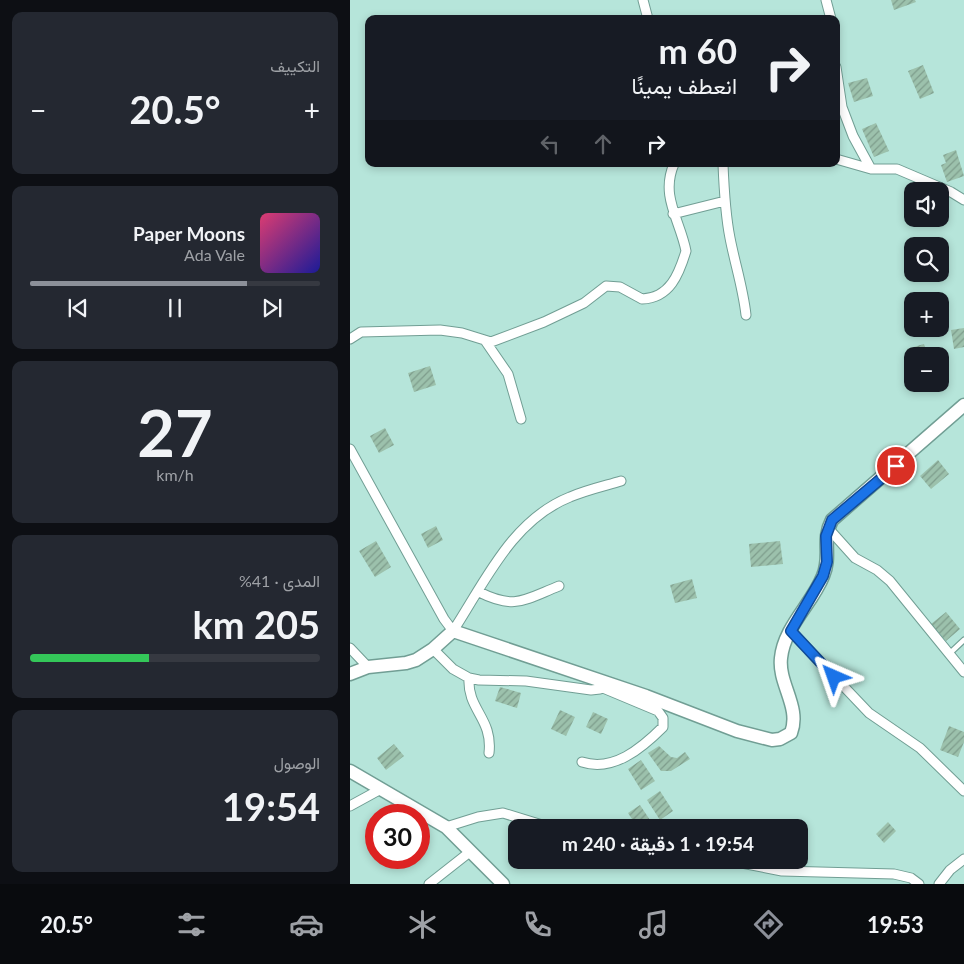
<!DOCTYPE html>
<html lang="ar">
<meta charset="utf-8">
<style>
:root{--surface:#171b24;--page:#242831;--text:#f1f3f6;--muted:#9ea1a6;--line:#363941;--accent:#8c9099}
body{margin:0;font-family:Lato,Vazirmatn,sans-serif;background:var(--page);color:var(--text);direction:rtl;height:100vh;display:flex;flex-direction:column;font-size:19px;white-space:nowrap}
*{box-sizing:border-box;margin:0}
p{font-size:16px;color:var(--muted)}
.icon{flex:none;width:28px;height:28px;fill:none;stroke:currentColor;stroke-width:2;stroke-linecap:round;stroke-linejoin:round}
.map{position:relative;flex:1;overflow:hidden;direction:ltr}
.sheet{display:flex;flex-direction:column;gap:12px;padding:12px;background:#0d0f14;width:350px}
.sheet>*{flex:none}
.banner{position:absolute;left:15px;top:15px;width:475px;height:152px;border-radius:10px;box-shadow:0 2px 8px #0003;direction:rtl;background:#171b24;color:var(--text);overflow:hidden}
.fabs{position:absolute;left:554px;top:182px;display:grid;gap:10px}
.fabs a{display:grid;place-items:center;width:45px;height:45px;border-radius:10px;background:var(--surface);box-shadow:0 2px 8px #0003;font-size:25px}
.speed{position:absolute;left:15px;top:804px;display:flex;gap:10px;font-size:25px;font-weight:700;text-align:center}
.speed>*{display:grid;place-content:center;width:65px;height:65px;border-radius:50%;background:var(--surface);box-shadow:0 2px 8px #0003;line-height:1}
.speed .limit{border:8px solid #d22;background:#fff;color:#111}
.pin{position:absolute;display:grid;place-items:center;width:42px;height:42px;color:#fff;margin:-21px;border:2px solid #fff;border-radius:50%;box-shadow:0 1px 5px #0007}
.me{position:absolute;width:55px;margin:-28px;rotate:317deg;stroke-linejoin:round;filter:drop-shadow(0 0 4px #0008)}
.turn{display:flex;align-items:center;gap:18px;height:105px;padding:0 20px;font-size:22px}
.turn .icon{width:65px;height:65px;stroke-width:2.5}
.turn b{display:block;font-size:35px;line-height:42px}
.lanes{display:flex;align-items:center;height:48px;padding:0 20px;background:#0003;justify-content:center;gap:25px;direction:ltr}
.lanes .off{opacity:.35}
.big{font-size:38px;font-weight:700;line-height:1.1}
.sheet .tile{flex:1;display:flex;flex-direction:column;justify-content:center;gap:8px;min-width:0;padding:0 18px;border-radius:10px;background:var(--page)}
.sheet .dial{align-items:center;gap:0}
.dial b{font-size:65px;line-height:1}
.song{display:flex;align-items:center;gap:15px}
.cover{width:60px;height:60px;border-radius:8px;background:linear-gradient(135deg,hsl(340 70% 55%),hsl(240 70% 35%))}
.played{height:5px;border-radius:2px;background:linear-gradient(90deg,var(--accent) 75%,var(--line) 75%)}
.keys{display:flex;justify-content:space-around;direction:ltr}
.heat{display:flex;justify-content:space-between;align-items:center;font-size:28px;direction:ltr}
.charge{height:8px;border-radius:4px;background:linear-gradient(90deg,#34c759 41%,var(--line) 0)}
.trip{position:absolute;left:158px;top:819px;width:300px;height:50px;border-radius:10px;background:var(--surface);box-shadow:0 2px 8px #0003;font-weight:700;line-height:50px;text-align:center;direction:rtl}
.tab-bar{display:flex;height:80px;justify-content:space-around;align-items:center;background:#090b0e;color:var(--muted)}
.tab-bar .icon{width:35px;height:35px}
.tab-bar .current{color:var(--accent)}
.tab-bar b{font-size:22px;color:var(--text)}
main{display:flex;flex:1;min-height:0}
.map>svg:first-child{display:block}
.building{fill:url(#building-hatch)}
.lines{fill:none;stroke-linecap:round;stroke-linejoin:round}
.lane-casing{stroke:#719e94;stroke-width:7}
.street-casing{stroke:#719e94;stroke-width:11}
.secondary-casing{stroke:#719e94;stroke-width:15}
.lane{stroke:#fff;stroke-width:4.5}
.street{stroke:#fff;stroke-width:9}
.secondary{stroke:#fff;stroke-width:12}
.route-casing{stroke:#114b97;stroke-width:12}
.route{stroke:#1a73e8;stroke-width:9}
</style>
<main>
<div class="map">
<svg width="614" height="884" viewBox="0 0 614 884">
<defs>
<pattern id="building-hatch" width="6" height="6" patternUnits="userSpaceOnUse" patternTransform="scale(1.25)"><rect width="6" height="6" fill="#9cc1ac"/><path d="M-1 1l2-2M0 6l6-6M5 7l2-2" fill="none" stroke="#7e9d8c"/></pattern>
</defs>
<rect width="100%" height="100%" fill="#b6e5da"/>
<path class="building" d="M541,0H565L566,2L544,10Z
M573,65L584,93L570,99L558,71Z
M517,78L523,96L504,102L498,83Z
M526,123L539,151L524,157L512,129Z
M606,150L614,176L597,182L591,165L596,163L593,155Z
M614,328V347L604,349L601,330Z
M574,344L578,356H562V367L557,349Z
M80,366L86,385L64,392L58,373Z
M35,428L44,445L29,453L20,436Z
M588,460L599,474L581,489L570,476Z
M86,526L93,540L78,548L71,534Z
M26,541L41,567L25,577L9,551Z
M430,541L433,564L401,567L399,544Z
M342,579L347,598L325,603L320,585Z
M596,612L610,629L596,641L581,624Z
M150,687L171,693L167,708L145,701Z
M210,710L225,717L216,736L201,729Z
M243,712L258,719L251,734L236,727Z
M599,726L614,732V742L608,757L590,750Z
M44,744L54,756L36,770L27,758Z
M309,746L321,757L327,758L335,752L340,759L321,771H311L298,753Z
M291,760L305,781L291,790L278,769Z
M310,791L323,811L310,820L297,800Z
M290,805L304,826L302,828H288L278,813Z
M538,822L546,831L534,843L526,834Z"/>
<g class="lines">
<g class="lane-casing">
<path id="lane" d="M599,654L614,640"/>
</g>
<g class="street-casing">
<path id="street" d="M293,0L298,19
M476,0L481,19
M486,67L492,107L503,136L521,169
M486,159L521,169H547L601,192L614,200
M373,164C374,189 375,213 380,238C385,264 393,288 396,315
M323,214L375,201
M0,339L11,332L90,330L112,333L141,342L194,322L234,303L256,286L270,287L292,299C320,298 329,274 336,251C330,220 310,196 324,164
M136,342L158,374L171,419
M0,449L94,619L103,631C135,582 162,520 220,497C236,490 254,486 271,481
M478,528L505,558L527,570L540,581L614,672
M129,592C165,610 174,600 209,586
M441,631L519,713L570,748L614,791
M0,648L18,667
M83,649L103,669L119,678L129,680L176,681L241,690L250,689L260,684
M119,678C117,710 143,718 139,753
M232,762C263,772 291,749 313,727V718L308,711L253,688
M0,806L31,789
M96,827L128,817L153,813L202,828
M376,860L432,871L544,874L561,878L569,884
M79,884L121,851
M589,884L600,870L614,859"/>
</g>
<g class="secondary-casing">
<path id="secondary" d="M0,674L18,667L56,663L66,660L83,649L103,631L296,696L387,731L422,740L430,739L441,733C451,707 428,684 431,658C434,627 462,604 473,576C482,555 471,541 482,520L614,405
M0,771L96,827L153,884"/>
</g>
<use href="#lane" class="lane"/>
<use href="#street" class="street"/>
<use href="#secondary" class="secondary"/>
</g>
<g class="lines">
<g class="route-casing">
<path id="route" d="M484,677L441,631L473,576L477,562L476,536L482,520L546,466"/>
</g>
<use href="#route" class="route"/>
</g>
</svg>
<div class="fabs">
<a><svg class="icon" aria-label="sound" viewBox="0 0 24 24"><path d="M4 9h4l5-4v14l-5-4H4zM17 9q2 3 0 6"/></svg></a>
<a><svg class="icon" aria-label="search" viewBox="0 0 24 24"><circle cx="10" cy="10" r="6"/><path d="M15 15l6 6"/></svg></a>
<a>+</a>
<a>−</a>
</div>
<div class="speed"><div class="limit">30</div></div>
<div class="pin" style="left:546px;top:466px;background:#d93025"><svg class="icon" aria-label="arrive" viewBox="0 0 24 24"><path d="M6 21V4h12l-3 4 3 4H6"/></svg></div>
<svg class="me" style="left:484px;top:677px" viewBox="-20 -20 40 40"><path d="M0-17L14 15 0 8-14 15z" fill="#1a73e8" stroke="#fff" stroke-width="4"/></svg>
<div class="trip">19:54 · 1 دقيقة · 240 m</div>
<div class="banner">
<div class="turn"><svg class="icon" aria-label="right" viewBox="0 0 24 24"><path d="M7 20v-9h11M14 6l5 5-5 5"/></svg><div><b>60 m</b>انعطف يمينًا</div></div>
<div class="lanes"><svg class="icon off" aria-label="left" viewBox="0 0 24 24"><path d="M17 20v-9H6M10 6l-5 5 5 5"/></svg><svg class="icon off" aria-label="ahead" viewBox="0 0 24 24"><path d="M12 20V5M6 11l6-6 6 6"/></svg><svg class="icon" aria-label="right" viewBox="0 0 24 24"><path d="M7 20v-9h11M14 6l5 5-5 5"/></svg></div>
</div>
</div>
<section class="sheet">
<div class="tile"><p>التكييف</p>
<div class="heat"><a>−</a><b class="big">20.5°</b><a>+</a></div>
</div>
<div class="tile">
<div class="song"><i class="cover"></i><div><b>Paper Moons</b><p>Ada Vale</p></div></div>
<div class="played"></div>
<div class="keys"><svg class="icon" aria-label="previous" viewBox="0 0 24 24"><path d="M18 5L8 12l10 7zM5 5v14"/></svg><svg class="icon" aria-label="pause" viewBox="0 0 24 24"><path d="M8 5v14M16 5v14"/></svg><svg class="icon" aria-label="next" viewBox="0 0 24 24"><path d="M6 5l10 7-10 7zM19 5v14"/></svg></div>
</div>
<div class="tile dial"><b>27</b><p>km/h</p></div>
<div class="tile"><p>المدى · 41%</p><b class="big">205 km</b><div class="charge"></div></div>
<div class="tile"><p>الوصول</p><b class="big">19:54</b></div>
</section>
</main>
<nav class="tab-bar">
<b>19:53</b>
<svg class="icon current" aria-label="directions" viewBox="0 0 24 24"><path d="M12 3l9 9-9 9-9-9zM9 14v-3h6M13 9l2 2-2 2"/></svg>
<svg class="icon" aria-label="music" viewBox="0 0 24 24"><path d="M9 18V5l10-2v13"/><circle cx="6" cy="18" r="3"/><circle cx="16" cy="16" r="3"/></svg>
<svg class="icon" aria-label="phone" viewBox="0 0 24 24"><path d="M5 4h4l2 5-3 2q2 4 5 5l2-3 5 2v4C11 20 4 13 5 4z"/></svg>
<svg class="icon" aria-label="climate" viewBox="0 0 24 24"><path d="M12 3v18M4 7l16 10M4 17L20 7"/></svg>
<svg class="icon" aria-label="car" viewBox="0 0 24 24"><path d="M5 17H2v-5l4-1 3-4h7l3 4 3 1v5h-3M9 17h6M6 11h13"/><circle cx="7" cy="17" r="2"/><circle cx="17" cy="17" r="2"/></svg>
<svg class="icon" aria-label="filters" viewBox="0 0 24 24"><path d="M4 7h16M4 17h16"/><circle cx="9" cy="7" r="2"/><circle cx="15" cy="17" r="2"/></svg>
<b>20.5°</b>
</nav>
